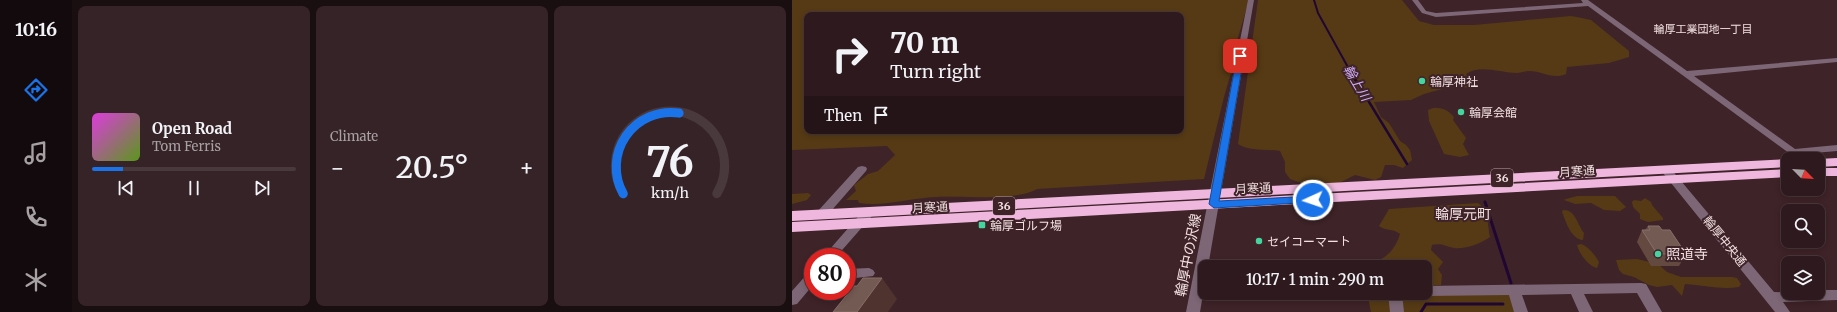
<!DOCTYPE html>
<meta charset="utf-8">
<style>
:root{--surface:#2e1a1e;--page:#362327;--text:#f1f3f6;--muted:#a7a1a4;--line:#49383c;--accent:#1a73e8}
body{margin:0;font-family:Merriweather,"Noto Sans JP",serif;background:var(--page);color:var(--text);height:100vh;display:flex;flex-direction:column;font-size:15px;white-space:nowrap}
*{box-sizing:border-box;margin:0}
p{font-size:13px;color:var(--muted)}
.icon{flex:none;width:22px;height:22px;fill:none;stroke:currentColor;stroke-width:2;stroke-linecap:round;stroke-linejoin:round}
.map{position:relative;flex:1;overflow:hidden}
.sheet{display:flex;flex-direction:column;gap:6px;padding:6px;background:#190e10;width:720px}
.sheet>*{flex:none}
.hud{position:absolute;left:12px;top:12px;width:380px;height:122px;border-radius:8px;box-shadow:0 2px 6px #0003,0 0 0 1px var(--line);background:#2e1a1e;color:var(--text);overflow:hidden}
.needle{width:26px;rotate:114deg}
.controls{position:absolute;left:989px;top:152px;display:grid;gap:8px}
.controls a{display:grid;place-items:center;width:44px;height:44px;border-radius:8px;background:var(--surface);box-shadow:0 2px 6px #0003,0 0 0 1px var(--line);font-size:20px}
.speed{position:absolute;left:12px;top:248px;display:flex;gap:8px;font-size:20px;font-weight:700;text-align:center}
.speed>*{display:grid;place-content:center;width:52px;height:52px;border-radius:50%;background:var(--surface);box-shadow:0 2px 6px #0003,0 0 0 1px var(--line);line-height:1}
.speed .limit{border:6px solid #d22;background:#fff;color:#111}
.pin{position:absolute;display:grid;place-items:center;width:34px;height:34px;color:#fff;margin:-17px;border-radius:8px;box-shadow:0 2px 6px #0006}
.me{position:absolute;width:44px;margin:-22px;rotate:267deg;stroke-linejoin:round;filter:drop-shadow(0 0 3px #0008)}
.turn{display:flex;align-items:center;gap:14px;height:84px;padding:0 20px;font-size:18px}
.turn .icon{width:52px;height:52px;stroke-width:2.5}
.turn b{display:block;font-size:28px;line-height:34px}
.then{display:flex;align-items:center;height:38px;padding:0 20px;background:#0003;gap:8px;font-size:15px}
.big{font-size:30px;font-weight:600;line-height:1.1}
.sheet .card{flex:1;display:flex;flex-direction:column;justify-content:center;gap:6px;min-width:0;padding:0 14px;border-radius:8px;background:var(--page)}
.sheet .dial{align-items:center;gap:0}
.dial svg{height:104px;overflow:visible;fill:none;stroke:var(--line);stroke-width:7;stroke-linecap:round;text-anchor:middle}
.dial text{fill:var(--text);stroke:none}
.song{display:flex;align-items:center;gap:12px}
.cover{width:48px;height:48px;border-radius:6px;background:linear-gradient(135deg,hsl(300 70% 55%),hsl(90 70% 35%))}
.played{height:4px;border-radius:2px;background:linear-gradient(90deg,var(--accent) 15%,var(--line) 15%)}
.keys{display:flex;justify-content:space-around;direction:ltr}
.heat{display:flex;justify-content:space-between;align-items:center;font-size:22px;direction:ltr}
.sheet .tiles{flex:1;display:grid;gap:6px;grid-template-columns:repeat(3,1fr)}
.trip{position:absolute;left:406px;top:260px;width:234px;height:40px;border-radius:8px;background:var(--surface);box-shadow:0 2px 6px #0003,0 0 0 1px var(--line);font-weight:600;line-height:40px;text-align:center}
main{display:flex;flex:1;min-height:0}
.tab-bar{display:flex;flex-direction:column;width:72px;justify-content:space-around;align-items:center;background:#120a0c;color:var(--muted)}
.tab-bar .icon{width:28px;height:28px}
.tab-bar .on{color:var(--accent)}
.tab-bar b{font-size:18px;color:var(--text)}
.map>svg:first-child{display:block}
.green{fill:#563a15;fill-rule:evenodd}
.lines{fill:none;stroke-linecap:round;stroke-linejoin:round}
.stream-far2{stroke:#200732;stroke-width:2}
.stream-far1{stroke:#200732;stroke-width:2.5}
.stream{stroke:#200732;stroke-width:3}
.minor{fill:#7d6776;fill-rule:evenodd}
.highway{fill:#efb7de;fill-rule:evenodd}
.wall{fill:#644940}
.shaded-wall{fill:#4e332f}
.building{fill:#735a52;stroke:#876f68}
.route{fill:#1a73e8;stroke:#114b97}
.poi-dot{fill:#45d49f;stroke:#3e2328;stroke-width:1.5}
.labels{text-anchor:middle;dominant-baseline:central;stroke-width:4;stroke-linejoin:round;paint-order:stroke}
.far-neighbourhood-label{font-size:11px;fill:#f3e0e2;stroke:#3e2328}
.shield{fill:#3e2328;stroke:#bda7aa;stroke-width:1}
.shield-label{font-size:11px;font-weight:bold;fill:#f3e0e2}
.poi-label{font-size:12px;fill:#f3e0e2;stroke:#3e2328;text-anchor:start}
.street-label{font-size:12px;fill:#f3e0e2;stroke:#3e2328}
.water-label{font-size:13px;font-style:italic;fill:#d1acf7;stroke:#3e2328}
.quarter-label{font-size:14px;fill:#f3e0e2;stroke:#3e2328}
.near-poi-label{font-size:14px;fill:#f3e0e2;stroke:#3e2328;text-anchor:start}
.near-street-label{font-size:14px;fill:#f3e0e2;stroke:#3e2328}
</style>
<main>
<nav class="tab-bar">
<b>10:16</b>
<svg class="icon on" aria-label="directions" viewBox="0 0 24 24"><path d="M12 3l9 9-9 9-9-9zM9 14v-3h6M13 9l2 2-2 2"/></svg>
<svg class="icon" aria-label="music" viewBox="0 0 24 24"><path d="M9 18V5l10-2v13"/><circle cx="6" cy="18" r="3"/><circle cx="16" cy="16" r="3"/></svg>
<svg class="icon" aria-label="phone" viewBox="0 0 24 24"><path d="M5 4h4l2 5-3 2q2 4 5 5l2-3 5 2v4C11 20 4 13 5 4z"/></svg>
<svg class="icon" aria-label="climate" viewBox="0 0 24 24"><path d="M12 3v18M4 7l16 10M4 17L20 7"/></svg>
</nav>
<section class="sheet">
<div class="tiles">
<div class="card">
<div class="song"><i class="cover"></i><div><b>Open Road</b><p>Tom Ferris</p></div></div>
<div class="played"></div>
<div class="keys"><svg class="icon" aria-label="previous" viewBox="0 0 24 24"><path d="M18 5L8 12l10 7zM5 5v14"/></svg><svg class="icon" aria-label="pause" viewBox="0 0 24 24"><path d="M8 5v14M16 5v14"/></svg><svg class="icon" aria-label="next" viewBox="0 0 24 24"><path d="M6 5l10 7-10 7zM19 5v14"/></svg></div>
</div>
<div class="card"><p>Climate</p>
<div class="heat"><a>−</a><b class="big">20.5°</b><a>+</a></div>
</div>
<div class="card dial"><svg viewBox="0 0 100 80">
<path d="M14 69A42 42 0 1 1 86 69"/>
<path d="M14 69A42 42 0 0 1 57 7" stroke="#1a73e8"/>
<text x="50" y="56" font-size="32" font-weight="700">76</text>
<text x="50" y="72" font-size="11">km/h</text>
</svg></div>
</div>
</section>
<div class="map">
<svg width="1045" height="312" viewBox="0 0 1045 312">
<rect width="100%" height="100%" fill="#3e2328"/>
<path class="green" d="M0,0H457L443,48L447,51L442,61L443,70L438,76L432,97L412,179L245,189C226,201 167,196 144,197C118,198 92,207 67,203L66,200H54L64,191L62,185L76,174L86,171L103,155L95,146L0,150ZM15,15H389V131H15Z
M466,0H610L627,21L642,25H682L779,16L790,18L799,20L837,51V57L817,63L775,67L774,74C761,80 750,71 737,71C733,71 729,73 725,73C709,73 688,64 674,74L679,84L678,88L661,86L632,94L619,100L582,102L589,117L597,123L608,141L614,145L618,150L620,160L611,168L602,165H593L589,177L583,180L563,175L547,183L512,184L498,179L493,172V162L488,151C475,149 455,151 446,144Z
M641,108C651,108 655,109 662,117L661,120L674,138L671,144L677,155L668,157L652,154L637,121L636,110Z
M16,193L19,195L15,200L0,204V194Z
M785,196H823L834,207L828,211L812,210L799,203L783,204L772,200L774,199Z
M853,198L859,202L860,205L871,218V220L856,222L848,219V214L841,207L840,202L842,200L849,201Z
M686,203C696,209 696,227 698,237C690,243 672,250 662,248C651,246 651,243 640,245L639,250L651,262L646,269L650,275L649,285L633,286V267H576L577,263C581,260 585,260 589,259C599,254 605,244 608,234C601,228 593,231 587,226L597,209Z
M771,210C784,210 785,224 792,233L791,240C779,239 774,222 770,212Z
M789,244C796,246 803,255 807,262L805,268C796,266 787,253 785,245Z
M845,259L866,264L875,272L889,277H940L945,278L949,284L947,287C929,290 911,285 893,284L890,296L880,285L865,287L857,285L842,277L831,274L827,270L824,260Z
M722,291L729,312H605L603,293Z
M575,293H601L599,312H579Z"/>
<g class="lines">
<path class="stream-far2" d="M522,0L526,13L563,80"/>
<path class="stream-far1" d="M563,79L615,164"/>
<path class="stream" d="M693,202L719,283
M629,312L634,304H711"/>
<path class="minor" d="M456,0H462L416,267H413V282L408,312H394Z
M620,0H626L634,11L644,13L791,3L789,0H796L895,71L1045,58V62L902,76L1003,149L1045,145V151L1011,154L1016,159H1005L796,6L644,17L630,13Z
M70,166L74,167L75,169L74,171L33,218H25L23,215L25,212L66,167Z
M875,168L879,169L982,292L1026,293V290H1045V300L991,302L998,312H983L871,173L870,171Z
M76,209L80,210L82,213L80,216L44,257H31L72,210Z
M77,268L81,270L83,273L81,276L55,279V269Z
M21,271V285L5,304L0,305V291L16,273Z
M849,283L854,284L870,312H856L845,293L792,294L801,312H787L779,294L730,295L736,312H722L717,295L633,296L628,293H633V286Z
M596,293H610L612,312H598Z"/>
<path class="highway" d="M1045,158V166L1026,167V159Z
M996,159V167L0,221V211Z
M1026,168H1045V176H1026Z
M996,169V177L0,232V222Z"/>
</g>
<path class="wall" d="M856,226L894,254L887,266H859L845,242L850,230H853Z"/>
<path class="shaded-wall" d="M90,278L105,299L96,312H65Z"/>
<path class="building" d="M856,226H867L870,230H878L894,254H865L850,230H858Z
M71,278H90L65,312H41L62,286H65Z"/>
<path class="route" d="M448,54L452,56L427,201L521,196L524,197L526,200L524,202L422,208L417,204L445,56Z"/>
<g class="poi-dot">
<circle cx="630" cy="81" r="4"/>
<circle cx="669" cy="112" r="4"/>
<rect x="186" y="221" width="8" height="8" rx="2"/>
<circle cx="467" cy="241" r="4"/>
<circle cx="866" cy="254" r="4"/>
</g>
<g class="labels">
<g class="far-neighbourhood-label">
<text x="911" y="29">輪厚工業団地一丁目</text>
</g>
<g class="shield">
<rect x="699" y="169" width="22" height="18" rx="3"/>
<rect x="201" y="197" width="22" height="18" rx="3"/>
</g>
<g class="shield-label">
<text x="710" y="178">36</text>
<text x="212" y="206">36</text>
</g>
<g class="poi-label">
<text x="638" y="81">輪厚神社</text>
<text x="677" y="112">輪厚会館</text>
<text x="198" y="225">輪厚ゴルフ場</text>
<text x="475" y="241">セイコーマート</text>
</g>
<g class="street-label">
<text transform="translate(785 171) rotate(-4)">月寒通</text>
<text transform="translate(461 188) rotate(-3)">月寒通</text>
<text transform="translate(138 207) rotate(-3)">月寒通</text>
<text transform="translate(933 241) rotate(51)">輪厚中央通</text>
</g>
<g class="water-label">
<text transform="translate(565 83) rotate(59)">輪上川</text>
</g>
<g class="quarter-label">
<text x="671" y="214">輪厚元町</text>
</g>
<g class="near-poi-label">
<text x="874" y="254">照道寺</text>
</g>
<g class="near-street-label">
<text transform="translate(396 255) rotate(-79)">輪厚中の沢線</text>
</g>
</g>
</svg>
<div class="controls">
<a><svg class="needle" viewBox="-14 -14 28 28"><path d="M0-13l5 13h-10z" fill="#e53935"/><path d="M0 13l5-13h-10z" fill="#a7a1a4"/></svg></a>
<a><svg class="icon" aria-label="search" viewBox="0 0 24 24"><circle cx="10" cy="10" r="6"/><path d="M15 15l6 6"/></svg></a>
<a><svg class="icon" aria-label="layers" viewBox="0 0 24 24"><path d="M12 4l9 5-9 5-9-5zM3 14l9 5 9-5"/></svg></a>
</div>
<div class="speed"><div class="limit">80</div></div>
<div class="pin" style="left:448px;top:56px;background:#d93025"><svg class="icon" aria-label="arrive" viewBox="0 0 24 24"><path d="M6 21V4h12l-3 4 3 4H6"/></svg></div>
<svg class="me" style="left:521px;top:200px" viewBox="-20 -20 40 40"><circle r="17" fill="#1a73e8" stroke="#fff" stroke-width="3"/><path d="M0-11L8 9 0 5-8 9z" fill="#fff"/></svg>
<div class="trip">10:17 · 1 min · 290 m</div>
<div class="hud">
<div class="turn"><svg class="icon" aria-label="right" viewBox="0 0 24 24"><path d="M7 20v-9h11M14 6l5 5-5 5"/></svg><div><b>70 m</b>Turn right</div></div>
<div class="then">Then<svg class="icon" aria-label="arrive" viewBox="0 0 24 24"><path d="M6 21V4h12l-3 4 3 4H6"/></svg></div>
</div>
</div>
</main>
